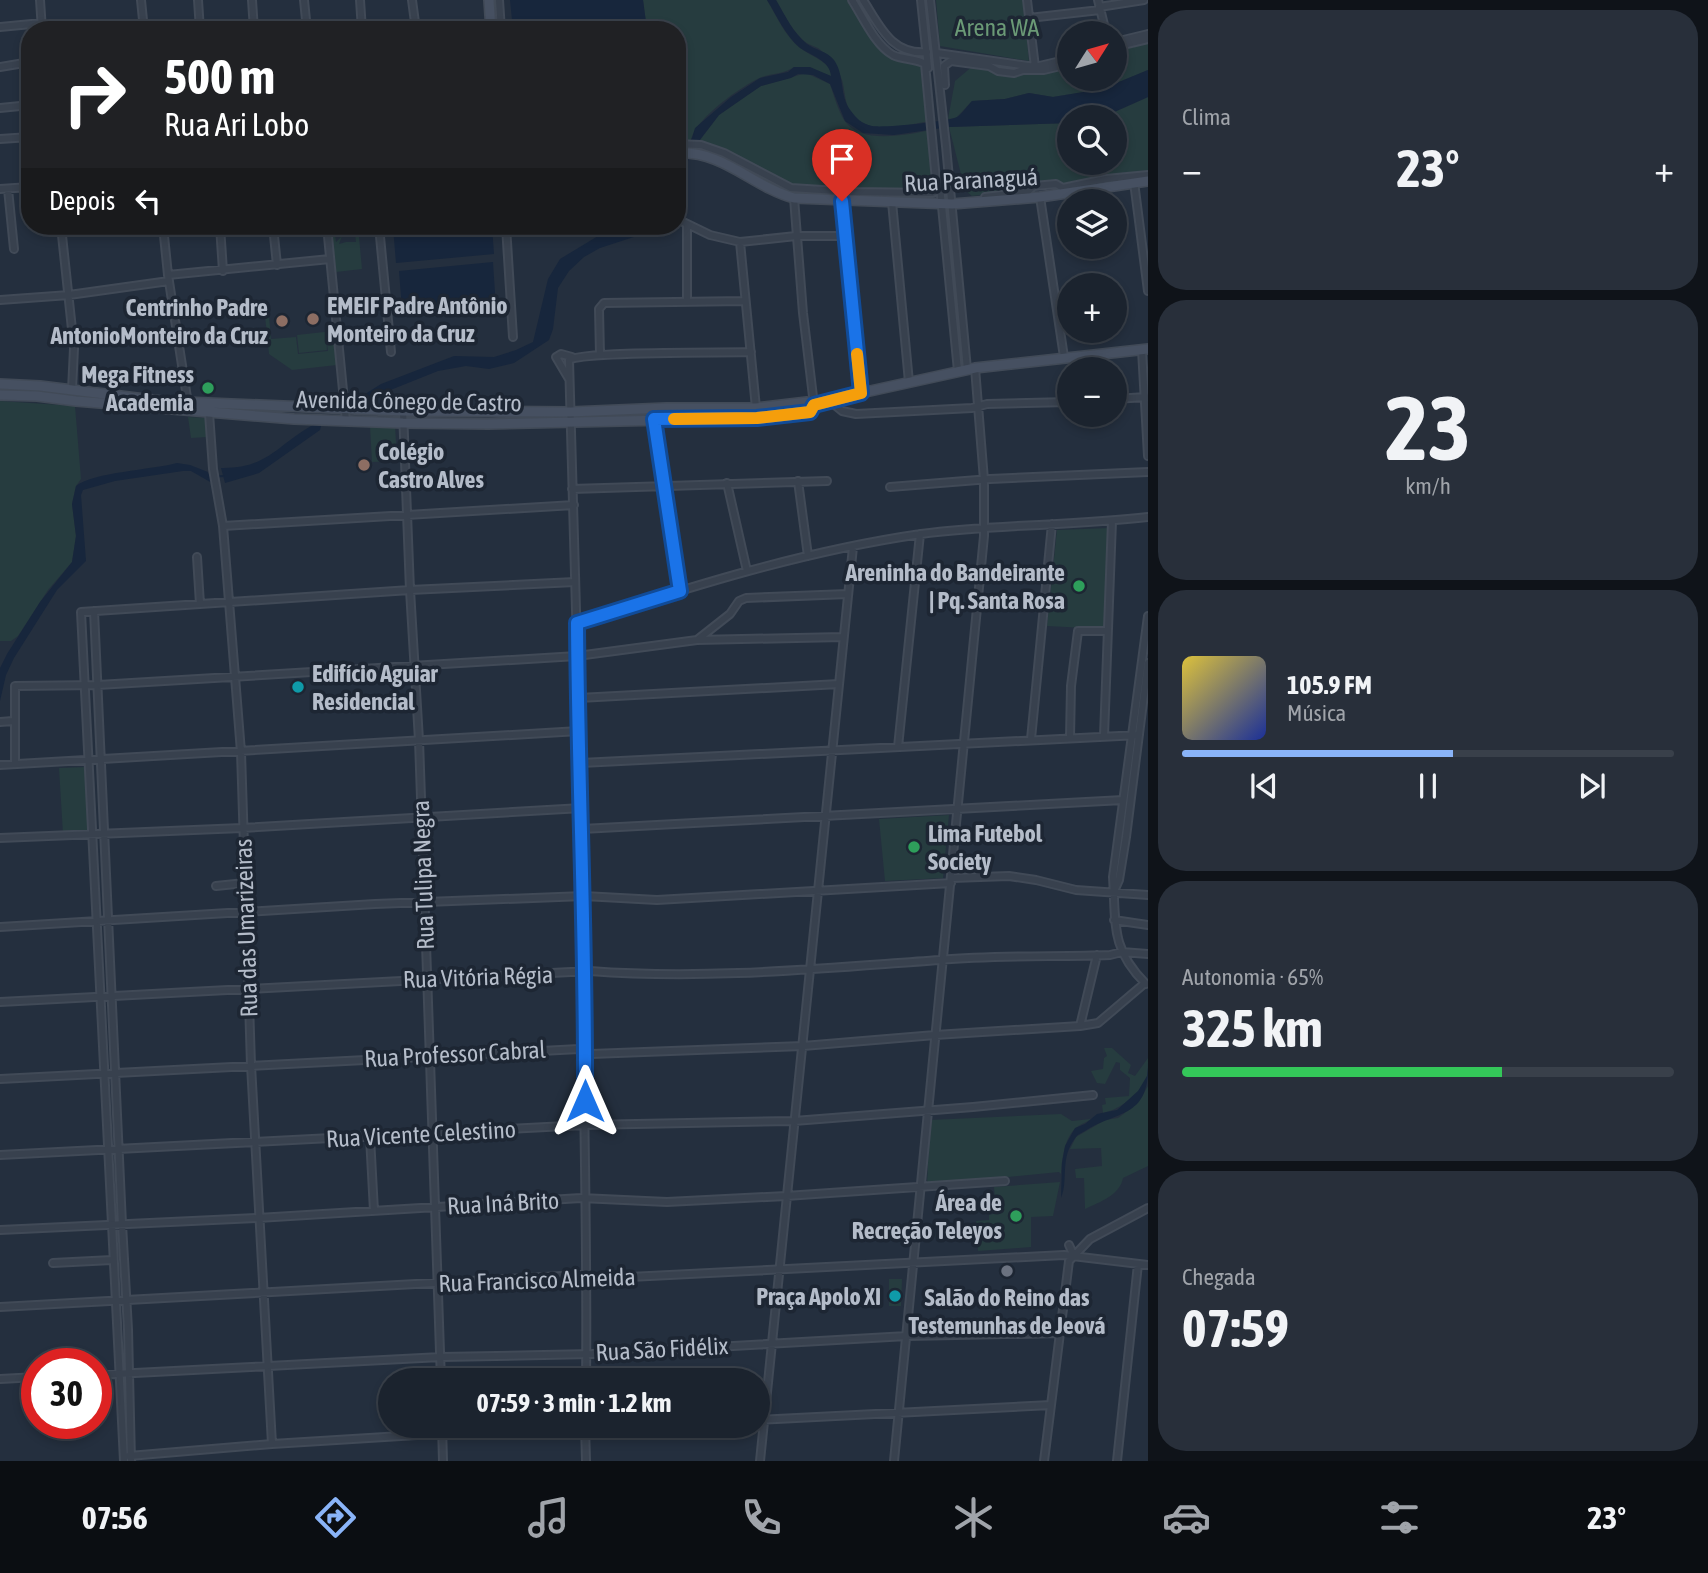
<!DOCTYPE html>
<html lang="pt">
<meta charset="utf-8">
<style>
:root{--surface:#1b232e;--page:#282f3a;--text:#f1f3f6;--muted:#a0a4aa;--line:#39404a;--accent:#8ab4f8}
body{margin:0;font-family:"Asap Condensed",sans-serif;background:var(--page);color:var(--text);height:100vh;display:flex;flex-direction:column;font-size:26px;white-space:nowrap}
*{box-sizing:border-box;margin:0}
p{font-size:23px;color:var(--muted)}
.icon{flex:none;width:38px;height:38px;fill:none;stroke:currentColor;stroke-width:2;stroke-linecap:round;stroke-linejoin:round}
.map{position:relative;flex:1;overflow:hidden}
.details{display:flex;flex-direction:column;gap:10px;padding:10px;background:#0f1319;width:560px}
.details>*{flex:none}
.guide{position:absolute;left:21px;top:21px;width:665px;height:214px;border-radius:28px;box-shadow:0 4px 10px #0003,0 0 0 2px var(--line);background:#202124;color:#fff;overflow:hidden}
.needle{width:46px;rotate:53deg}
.buttons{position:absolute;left:1057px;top:21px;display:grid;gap:14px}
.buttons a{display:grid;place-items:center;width:70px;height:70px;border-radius:50%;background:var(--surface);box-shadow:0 4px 10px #0003,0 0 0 2px var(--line);font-size:35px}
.speed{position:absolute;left:21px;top:1348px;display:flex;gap:14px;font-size:35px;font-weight:700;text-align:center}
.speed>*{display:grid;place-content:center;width:91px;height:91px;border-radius:50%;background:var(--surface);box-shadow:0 4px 10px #0003,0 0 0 2px var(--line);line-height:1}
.speed .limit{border:10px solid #d22;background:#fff;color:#111}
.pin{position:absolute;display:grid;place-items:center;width:60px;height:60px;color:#fff;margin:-72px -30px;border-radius:50% 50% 50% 0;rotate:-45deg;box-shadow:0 0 7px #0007}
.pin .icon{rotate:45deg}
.me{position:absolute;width:77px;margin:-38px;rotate:0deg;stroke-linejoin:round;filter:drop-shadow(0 0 5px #0008)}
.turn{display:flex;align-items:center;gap:24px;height:147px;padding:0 28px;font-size:32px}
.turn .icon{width:91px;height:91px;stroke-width:2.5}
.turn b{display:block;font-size:49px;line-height:60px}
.then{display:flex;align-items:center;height:66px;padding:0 28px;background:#0003;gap:14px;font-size:26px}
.big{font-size:52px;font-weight:700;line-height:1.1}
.details .card{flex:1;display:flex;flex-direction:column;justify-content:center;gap:10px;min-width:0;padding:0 24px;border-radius:28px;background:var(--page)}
.details .dial{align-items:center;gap:0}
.dial b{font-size:91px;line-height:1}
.song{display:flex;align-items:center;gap:21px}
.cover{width:84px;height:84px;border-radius:10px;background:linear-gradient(135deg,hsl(50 70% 55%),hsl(230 70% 35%))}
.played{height:7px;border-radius:4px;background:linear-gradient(90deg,var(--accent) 55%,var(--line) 55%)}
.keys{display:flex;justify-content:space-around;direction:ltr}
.heat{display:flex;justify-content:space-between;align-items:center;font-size:38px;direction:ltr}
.charge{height:10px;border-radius:5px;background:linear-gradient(90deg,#34c759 65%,var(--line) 0)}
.trip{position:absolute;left:378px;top:1368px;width:392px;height:70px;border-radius:35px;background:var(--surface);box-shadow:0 4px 10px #0003,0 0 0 2px var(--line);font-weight:700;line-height:70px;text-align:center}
.dock{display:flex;height:112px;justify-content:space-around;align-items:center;background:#0b0e12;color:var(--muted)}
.dock .icon{width:49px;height:49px}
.dock .selected{color:var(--accent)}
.dock b{font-size:32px;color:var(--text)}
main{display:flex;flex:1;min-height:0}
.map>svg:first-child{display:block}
.green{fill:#263c3f}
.water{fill:#17263c}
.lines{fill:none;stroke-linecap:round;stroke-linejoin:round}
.stream{stroke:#17263c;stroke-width:2}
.street-casing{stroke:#414a57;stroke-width:10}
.secondary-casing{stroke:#414a57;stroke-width:12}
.street{stroke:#38414e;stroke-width:6}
.secondary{stroke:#465061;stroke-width:9}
.route-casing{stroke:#114b97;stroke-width:18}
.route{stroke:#1a73e8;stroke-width:12}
.slow{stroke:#f59e0b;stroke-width:12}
.education-dot{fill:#8d6e63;stroke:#1d2633;stroke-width:2.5}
.leisure-dot{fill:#2e9e5b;stroke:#1d2633;stroke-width:2.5}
.culture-dot{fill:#0f9aa8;stroke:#1d2633;stroke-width:2.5}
.worship-dot{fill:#6b7280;stroke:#1d2633;stroke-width:2.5}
.labels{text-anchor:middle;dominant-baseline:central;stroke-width:7;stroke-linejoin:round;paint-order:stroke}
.park-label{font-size:24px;fill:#6b9a76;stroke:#1d2633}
.street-label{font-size:24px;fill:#b4bcc9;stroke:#1d2633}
.poi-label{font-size:24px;font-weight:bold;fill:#b4bcc9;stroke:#1d2633;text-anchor:end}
</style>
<main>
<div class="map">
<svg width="1148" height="1461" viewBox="0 0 1148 1461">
<rect width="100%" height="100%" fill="#242f3e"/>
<path class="green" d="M643,0H767C777,17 785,36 800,48C812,57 824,59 832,72L831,76L817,71L794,67C784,74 773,73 762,77C741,86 708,111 696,129C692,134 692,139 688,144L677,145V30H647Z
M776,0H852L880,43L890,53L923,62L931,121C911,124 879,133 861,122C840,109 848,88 839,73C835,66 824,52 818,48C811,45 806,44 800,37C790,27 783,13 776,0Z
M936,0H1023L1029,61L940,46Z
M1148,37V70L1102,89L1053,97L1029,93L1005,99L972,101L956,118L948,119L955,81L980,60L1036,70L1069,63V79H1115V45Z
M806,73L830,84C834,96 838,110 844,120C861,146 908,134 932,130L937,191L801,190L724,153L696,145L719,115L747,95L761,86Z
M1148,97V176L972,196L965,190L949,127L1069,123V163H1115V117H1103Z
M331,226H334L336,242L342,236L339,244L346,242H356L354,226H358L362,269L336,272Z
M265,316H269L271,339L296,337L298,354L328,351L326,335L327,350L299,353L297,335L333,331L337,365L292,370L269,354Z
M0,401L75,406L81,479L76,486L72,504L76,536L72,562L48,590L18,636L11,641H0Z
M188,417L207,418V437L191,438Z
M395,425L397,461L372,462L370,426Z
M1110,528L1105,629L1047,626L1057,530Z
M86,767L90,833L63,834L59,768Z
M949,815L943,878L885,881L879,819Z
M1104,1048H1112L1131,1065L1128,1073L1135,1076L1148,1058C1148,1064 1148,1071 1147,1076C1141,1094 1121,1109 1103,1113L1102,1105L1106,1104L1105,1098L1129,1096L1130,1078L1120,1070V1063L1116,1062L1105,1084L1097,1083L1091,1071L1103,1069L1104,1058L1107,1056Z
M1148,1086V1166L1123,1178C1120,1195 1100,1202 1085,1209L1084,1178H1076L1075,1169L1102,1166L1101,1148L1070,1149L1076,1137L1105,1120L1118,1118L1138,1103Z
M1061,1114L1072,1121L1091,1119C1086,1123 1080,1124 1076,1128C1064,1138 1062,1160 1061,1174L1059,1172L927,1185L930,1120Z
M1060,1182L1053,1216L1031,1217V1247L978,1251L976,1221L989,1220V1215L996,1213L994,1187Z
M889,1279H902L901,1306H889Z"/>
<path class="water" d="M510,0H643L647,30H513Z
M767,0H776C785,15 793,33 807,44C815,50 827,51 834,60C845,75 839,96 851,111C856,118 862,124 872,126C883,128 947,122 957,117C962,114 967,106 972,101L1005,99L1029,93L1053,97L1102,89L1148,70V97L1103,117H1069V123L949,127L894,135L863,133L845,121L830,84L813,75L798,74L791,78L761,86L719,115L696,145L677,183V161L692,138L695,128L731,97L760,78L788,72L794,67H810L831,76C830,60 811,56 799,47C785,35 777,16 767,0Z
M404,226H492L494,254L396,263L393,227Z
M634,226H647L640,235L600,248L584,257L569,271L558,288L553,329L549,340L514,363L489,369L466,366L438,371L393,389L366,404L351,403L381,384L454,356L494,357L516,350L533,342L548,279L560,259L603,233L623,232Z
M493,262L495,293L492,299L402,309L399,271Z
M315,424L321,426L320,430L259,473L225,483L221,468C269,469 278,443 315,424Z
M177,463L190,465L208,472L212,483L191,471H183L115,481L83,490L81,495L86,561L57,590L14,658L6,675L0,701V668L7,654L40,602L72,562L76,536L72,504L76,486C94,472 151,470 177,463Z
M1148,1068C1148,1118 1116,1111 1085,1131C1082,1133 1078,1134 1076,1137C1059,1158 1069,1180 1061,1198L1062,1163L1065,1146L1075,1128L1085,1124L1097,1114L1117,1110L1138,1091L1147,1076Z"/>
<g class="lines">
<path class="stream" d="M208,477L224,476"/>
<g class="street-casing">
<path id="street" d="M40,0L42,30
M141,0L144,30
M198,0L200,30
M252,0L254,30
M304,0L307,30
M360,0L362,30
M412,0L416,30
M499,0L501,30
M863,0C880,26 891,55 927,52
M921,0L928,68
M930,0L946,146L967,369
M1027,0L1035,67
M1098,0L1106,33
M1099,7L1144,0
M1029,18L1100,10
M0,27L42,23
M1115,42L1148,34
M1115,47L1148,39
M937,53L1035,67L1069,59
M0,67L30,62
M945,85L944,66L951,61L989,66L998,71L1014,73L1023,70H1044L1069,64
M0,108L30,105
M0,139L30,137
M677,144L701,145L724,153L791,188L854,192L932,193L937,191L925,64C916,58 903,60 893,55C875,45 863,17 852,0
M1134,182L1148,291
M940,186L958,371
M0,189L30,187
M8,189L14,249
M985,197L1027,192L1034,186L1056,184L1063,188L1106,179L1148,175
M1040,197L1064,357
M794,198L803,313L814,405
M842,201L861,393
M892,202L909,382
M677,219L710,235L740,242L796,236H845
M61,226L74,348L72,390
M163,226L168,275L188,404
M220,226L223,271
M273,226L277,265
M327,226L346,421
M379,226L391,352
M506,226L513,337
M687,226V301
M740,242L756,408
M168,275L330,259
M0,300L69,295L169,281
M1142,350L1148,456
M600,355L599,309L604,303L745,301
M569,379L556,357L561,354L572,357
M1115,399L1146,397
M831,402L842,411L856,414L972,408L987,404L1069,402
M403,411L410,590L419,740L441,1381
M209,413L213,469L223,526L241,752L251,1065L272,1444
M654,419L680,591
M798,481L808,556
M727,483L747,571
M890,487L990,479L1148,472
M572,489L827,481
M223,526L574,505
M197,557L200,604
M94,611L122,1224L128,1329L131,1461
M577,623C690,587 803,551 921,534C996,524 1073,526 1148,517
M697,640L730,614L739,601L746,598L848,594
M579,698L839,684
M0,722L13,721
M1104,736L1112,521
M1070,738L1071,686L1078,631H1107
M1031,739L1052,524
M898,747L920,534
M581,763L1139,735
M15,764V686L98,685L577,656L697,640L843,637
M0,765L579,731
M582,829L1123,800
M0,838L242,828L582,808
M952,878L1009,876L1036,880L1076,890L1148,895
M216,886L245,883
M1115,889L1119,880L1126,837L1148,663
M1114,920L1148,925
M0,927L375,904L584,896L657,900L951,883
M1146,984C1110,949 1116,922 1113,877L1148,616
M0,1002L590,971C707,980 824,968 940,960C997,955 1054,957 1110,955L1122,952L1148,954
M1080,1026L1097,955
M0,1079L579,1049L591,1054L803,1046L935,1035L1080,1026L1098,1023L1145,983
M370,1137L374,1211
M0,1155L585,1125L794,1121L973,1107L1093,1095
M0,1230L258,1218L581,1198L667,1202L786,1196L1005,1181
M1069,1245L1074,1256
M53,1263L112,1260
M0,1307L580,1275L590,1279L1064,1255L1148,1265
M96,1375L441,1357L592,1354L907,1336L1061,1333
M0,1379L37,1377
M586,1381C588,1219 581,1058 584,896L569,360C582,351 724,353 751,352
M758,1420L1051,1405
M442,1426L443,1461
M585,1426L586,1461
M604,1426H659
M129,1456L272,1444L564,1426
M124,1461L81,612L410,590L575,582
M760,1461L853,547
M894,1461L984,536V480L975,368
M1044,1461L1069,1261L1090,1239L1148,1208
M1117,1461L1138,1264"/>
</g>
<g class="secondary-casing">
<path id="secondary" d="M489,0L491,30
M677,153C723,150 753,187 794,198L952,204L1040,197L1148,181
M0,384L40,386L161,401L403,411L571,412L666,408H756L807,402L814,405L831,402L861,393L975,368L1148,349
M0,395L37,396L76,401L294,419L403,423L488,424L757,418L810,412L814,405"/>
</g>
<use href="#street" class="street"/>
<use href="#secondary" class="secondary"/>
</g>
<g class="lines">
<g class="route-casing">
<path id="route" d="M585,1101C586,941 578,782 577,623L680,591L654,419L757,418L810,412L814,405L861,393L842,201"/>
</g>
<use href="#route" class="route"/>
<path class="slow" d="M674,419L757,418L810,412L814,405L861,393L857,354"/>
</g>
<g class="education-dot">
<circle cx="313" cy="319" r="7"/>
<circle cx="282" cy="321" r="7"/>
<circle cx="364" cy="465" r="7"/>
</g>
<g class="leisure-dot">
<circle cx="208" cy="388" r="7"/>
<circle cx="1079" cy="586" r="7"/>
<circle cx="914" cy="847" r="7"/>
<circle cx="1016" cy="1216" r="7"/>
</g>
<g class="culture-dot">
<circle cx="298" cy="687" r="7"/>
<circle cx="895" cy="1296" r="7"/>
</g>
<circle class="worship-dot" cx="1007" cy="1271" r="7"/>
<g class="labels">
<g class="park-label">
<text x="997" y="27">Arena WA</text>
</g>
<g class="street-label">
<text transform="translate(971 180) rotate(-3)">Rua Paranaguá</text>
<text transform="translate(409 401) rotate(1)">Avenida Cônego de Castro</text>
<text transform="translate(423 875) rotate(-92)">Rua Tulipa Negra</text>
<text transform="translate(246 928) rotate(-92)">Rua das Umarizeiras</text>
<text transform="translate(478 977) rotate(-2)">Rua Vitória Régia</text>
<text transform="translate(455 1054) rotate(-3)">Rua Professor Cabral</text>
<text transform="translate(421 1134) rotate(-3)">Rua Vicente Celestino</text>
<text transform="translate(503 1203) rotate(-3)">Rua Iná Brito</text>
<text transform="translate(537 1280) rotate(-2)">Rua Francisco Almeida</text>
<text transform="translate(662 1349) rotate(-3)">Rua São Fidélix</text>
</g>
<g class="poi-label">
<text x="327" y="305" text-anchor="start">EMEIF Padre Antônio<tspan x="327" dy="28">Monteiro da Cruz</tspan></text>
<text x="268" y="307">Centrinho Padre<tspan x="268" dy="28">AntonioMonteiro da Cruz</tspan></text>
<text x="194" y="374">Mega Fitness<tspan x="194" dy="28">Academia</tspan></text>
<text x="378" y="451" text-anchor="start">Colégio<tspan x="378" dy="28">Castro Alves</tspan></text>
<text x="1065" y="572">Areninha do Bandeirante<tspan x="1065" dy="28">| Pq. Santa Rosa</tspan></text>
<text x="312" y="673" text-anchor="start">Edifício Aguiar<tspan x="312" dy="28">Residencial</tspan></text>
<text x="928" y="833" text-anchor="start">Lima Futebol<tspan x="928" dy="28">Society</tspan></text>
<text x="1002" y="1202">Área de<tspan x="1002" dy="28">Recreção Teleyos</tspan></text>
<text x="881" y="1296">Praça Apolo XI</text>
<text x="1007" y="1297" text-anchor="middle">Salão do Reino das<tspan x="1007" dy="28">Testemunhas de Jeová</tspan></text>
</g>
</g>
</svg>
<div class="buttons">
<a><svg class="needle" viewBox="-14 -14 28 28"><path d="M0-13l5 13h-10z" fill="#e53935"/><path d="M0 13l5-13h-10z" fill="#a0a4aa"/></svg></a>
<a><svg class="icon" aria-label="search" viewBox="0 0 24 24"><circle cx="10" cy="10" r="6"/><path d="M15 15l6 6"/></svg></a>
<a><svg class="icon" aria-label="layers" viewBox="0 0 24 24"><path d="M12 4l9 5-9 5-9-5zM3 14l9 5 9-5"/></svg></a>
<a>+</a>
<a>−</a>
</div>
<div class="speed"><div class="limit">30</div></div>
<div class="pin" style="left:842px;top:201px;background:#d93025"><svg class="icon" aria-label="arrive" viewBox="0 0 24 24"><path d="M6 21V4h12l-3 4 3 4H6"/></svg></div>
<svg class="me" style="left:585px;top:1101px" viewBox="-20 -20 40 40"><path d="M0-17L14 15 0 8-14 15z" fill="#1a73e8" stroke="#fff" stroke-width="4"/></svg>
<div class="trip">07:59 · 3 min · 1.2 km</div>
<div class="guide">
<div class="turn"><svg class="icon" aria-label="right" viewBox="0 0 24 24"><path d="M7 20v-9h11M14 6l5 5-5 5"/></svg><div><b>500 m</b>Rua Ari Lobo</div></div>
<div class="then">Depois<svg class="icon" aria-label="left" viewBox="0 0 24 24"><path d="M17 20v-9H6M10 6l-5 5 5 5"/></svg></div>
</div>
</div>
<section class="details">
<div class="card"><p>Clima</p>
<div class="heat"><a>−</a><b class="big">23°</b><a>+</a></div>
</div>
<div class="card dial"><b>23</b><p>km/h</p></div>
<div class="card">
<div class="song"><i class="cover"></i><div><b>105.9 FM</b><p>Música</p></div></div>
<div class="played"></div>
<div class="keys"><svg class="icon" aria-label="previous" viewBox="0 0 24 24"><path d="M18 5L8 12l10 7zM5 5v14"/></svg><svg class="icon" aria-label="pause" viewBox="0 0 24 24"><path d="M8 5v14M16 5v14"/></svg><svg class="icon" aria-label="next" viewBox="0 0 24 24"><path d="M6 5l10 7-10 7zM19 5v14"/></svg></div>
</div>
<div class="card"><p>Autonomia · 65%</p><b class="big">325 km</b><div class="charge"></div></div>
<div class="card"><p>Chegada</p><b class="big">07:59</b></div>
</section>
</main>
<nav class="dock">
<b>07:56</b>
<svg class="icon selected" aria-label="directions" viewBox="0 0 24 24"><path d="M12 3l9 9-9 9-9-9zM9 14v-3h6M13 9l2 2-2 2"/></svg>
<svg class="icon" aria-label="music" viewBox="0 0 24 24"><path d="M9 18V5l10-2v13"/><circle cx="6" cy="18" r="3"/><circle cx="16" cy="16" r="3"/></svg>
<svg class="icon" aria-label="phone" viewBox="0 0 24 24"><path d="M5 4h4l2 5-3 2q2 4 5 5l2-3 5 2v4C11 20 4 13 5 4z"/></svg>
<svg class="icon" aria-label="climate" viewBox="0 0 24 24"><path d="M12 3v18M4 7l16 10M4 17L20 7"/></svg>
<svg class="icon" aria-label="car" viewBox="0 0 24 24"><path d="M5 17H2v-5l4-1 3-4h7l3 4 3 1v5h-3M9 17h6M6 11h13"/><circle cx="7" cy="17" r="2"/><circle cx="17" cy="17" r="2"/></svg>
<svg class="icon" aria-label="filters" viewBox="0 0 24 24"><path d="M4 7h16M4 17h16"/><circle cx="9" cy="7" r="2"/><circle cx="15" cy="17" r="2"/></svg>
<b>23°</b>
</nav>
